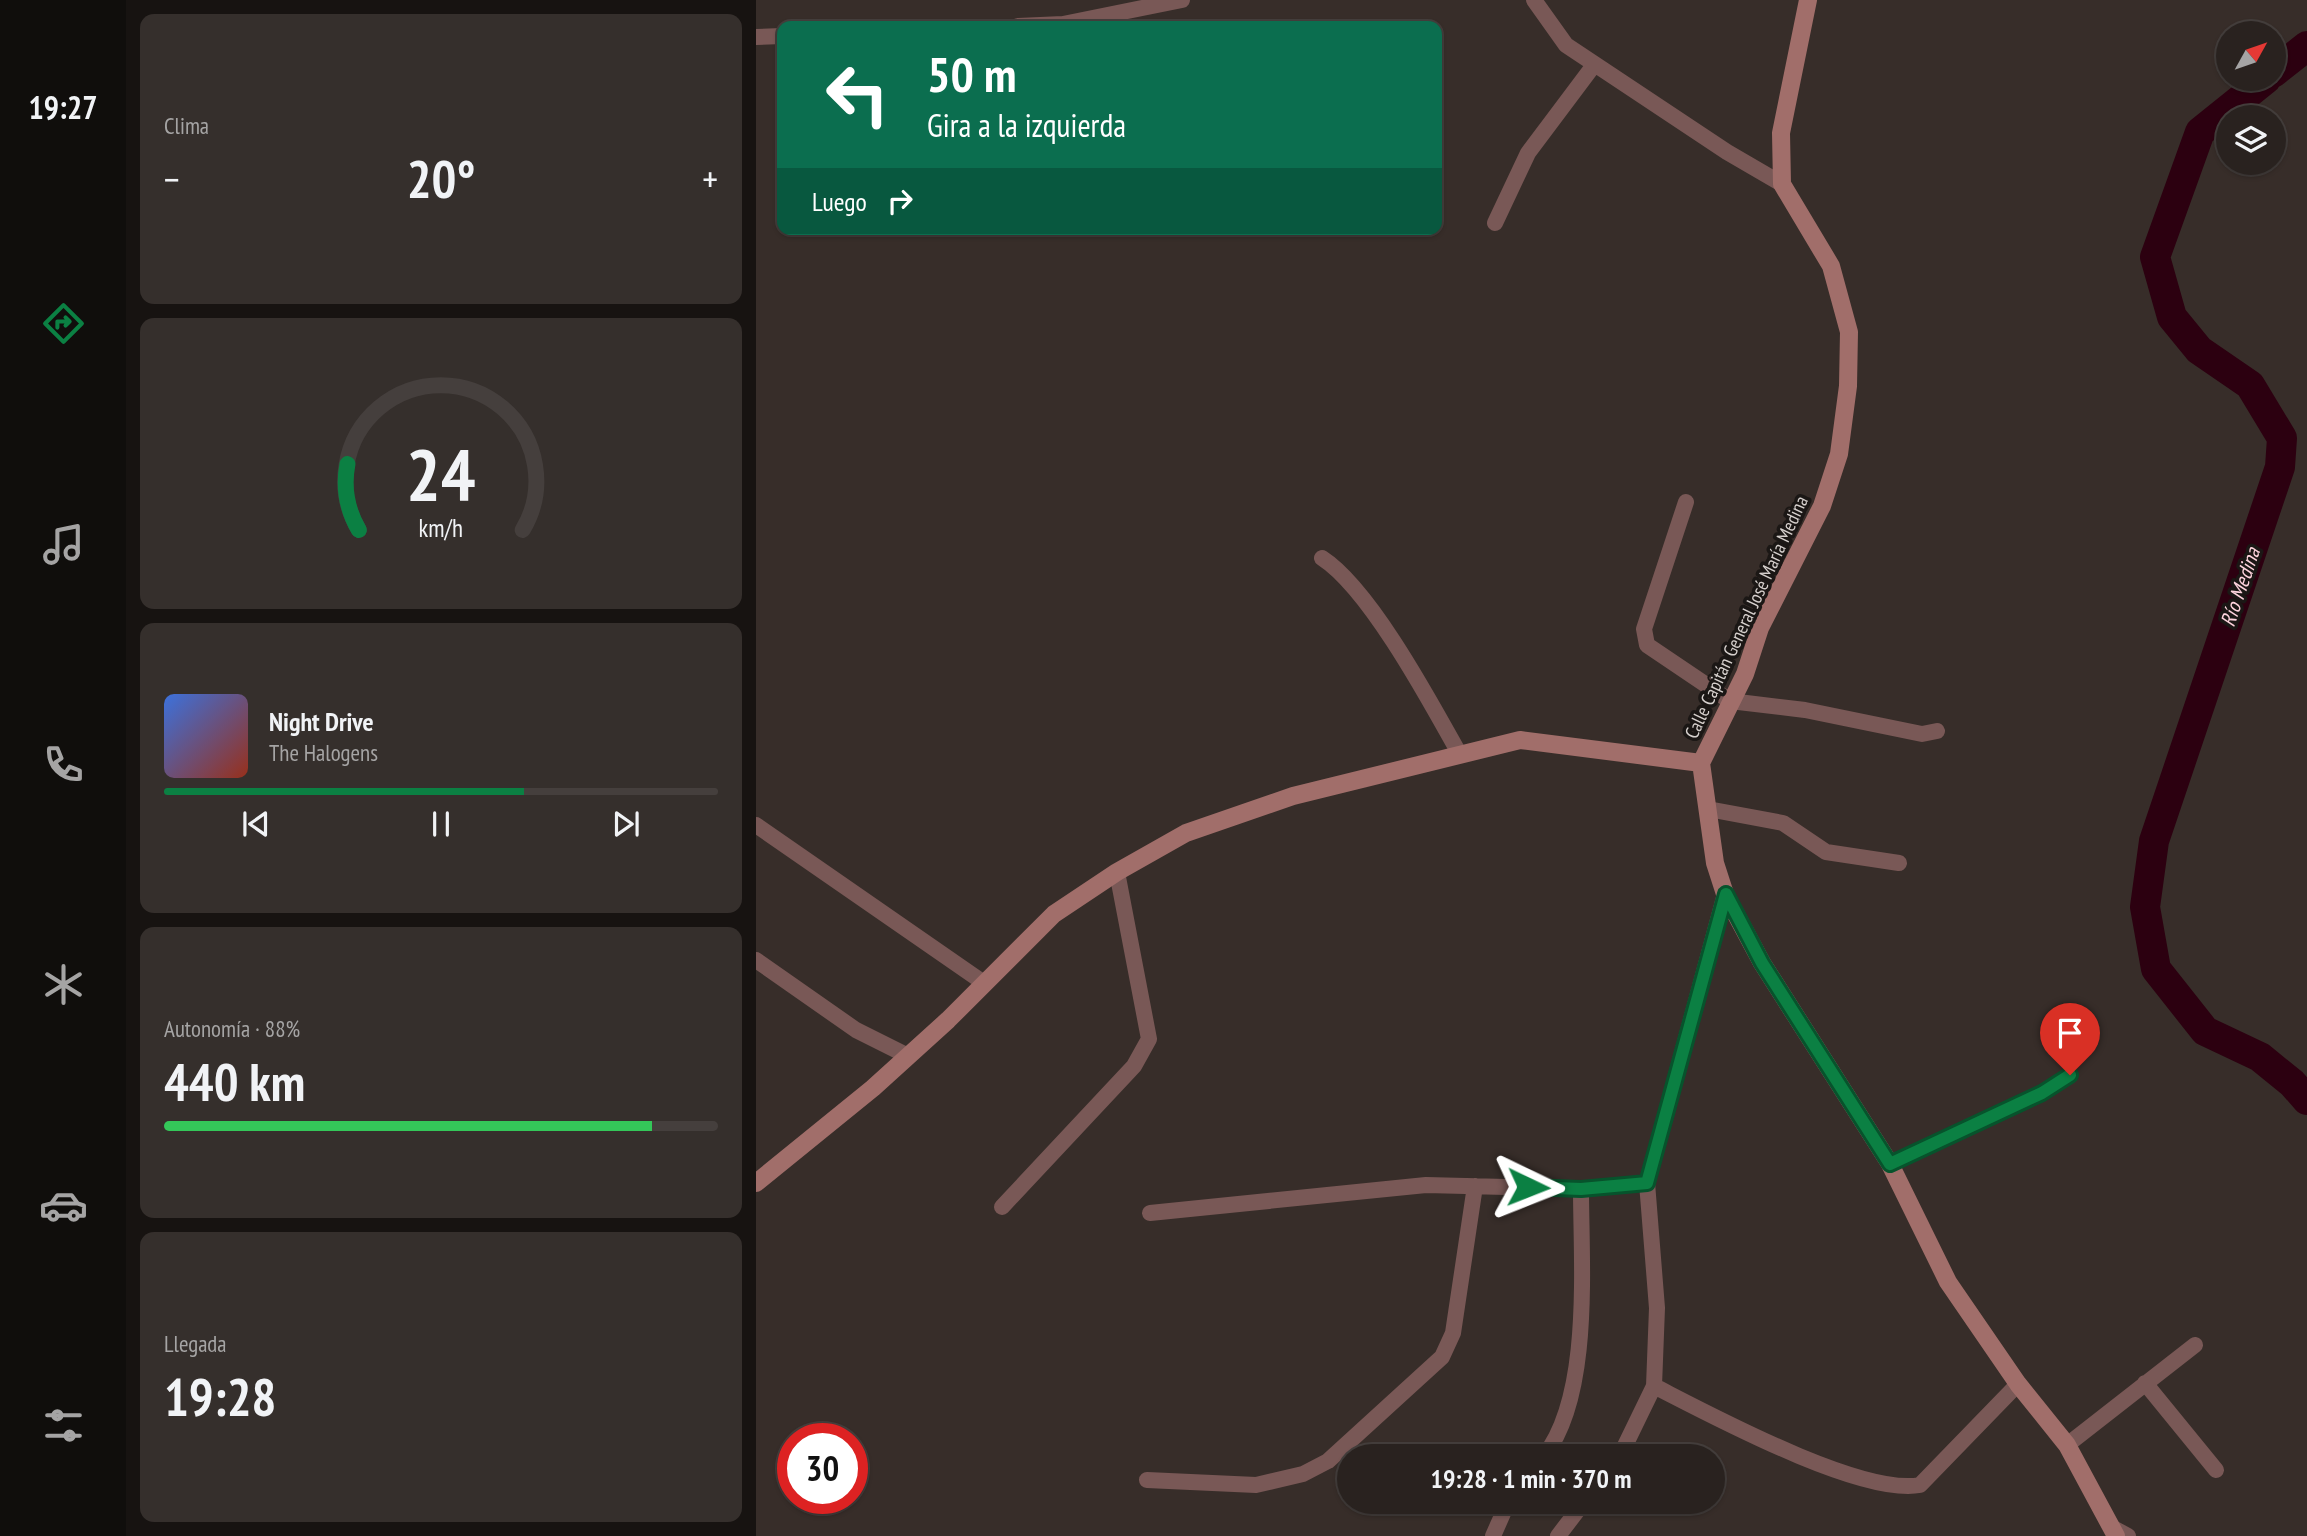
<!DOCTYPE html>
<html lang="es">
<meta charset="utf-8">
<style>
:root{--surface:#29221f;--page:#352f2c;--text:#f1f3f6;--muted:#a5a4a4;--line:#453f3d;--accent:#0b8043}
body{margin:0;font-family:"PT Sans Narrow",sans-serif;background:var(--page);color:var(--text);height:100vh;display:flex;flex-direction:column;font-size:26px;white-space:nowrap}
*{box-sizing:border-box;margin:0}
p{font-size:23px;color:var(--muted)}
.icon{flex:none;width:38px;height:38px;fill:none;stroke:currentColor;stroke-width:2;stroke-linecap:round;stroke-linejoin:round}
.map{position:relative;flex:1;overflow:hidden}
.details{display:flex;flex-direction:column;gap:14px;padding:14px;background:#171311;width:630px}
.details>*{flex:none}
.hud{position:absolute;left:21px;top:21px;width:665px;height:214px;border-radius:14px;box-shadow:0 2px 5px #0004,0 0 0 2px var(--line);background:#0b6e4f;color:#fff;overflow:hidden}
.needle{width:46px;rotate:50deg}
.tools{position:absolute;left:1460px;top:21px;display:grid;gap:14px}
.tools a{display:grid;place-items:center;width:70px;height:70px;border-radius:50%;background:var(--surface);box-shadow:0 2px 5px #0004,0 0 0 2px var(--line);font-size:35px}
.speed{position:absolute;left:21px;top:1423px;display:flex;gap:14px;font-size:35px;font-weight:700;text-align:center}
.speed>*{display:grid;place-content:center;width:91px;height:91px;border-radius:50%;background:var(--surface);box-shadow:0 2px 5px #0004,0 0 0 2px var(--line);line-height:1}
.speed .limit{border:10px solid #d22;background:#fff;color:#111}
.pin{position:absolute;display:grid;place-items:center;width:60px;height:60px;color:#fff;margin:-72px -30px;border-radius:50% 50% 50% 0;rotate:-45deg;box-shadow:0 0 7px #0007}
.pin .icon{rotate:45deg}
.me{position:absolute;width:77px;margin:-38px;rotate:92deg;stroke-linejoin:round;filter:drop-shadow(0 0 5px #0008)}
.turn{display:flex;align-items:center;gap:24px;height:147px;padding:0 35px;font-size:32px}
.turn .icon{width:91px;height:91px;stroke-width:2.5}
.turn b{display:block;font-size:49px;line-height:60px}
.then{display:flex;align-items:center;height:66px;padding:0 35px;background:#0003;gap:14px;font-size:26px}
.big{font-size:52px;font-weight:800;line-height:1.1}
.details .widget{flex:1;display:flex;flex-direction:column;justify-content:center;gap:10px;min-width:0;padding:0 24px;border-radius:14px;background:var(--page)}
.details .dial{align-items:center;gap:0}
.dial svg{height:182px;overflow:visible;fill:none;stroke:var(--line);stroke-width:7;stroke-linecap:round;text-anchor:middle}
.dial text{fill:var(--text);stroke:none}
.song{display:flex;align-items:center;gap:21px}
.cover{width:84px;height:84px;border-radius:10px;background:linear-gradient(135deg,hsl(220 70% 55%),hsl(10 70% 35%))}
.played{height:7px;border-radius:4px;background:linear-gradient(90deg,var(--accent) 65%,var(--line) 65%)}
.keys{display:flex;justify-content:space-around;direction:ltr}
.heat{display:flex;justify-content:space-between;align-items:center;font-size:38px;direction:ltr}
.charge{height:10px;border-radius:5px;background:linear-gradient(90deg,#34c759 88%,var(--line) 0)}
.trip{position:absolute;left:581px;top:1444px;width:388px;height:70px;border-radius:35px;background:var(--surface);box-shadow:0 2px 5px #0004,0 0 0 2px var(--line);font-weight:800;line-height:70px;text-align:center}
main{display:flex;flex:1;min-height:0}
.tab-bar{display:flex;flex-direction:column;width:126px;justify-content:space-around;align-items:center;background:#100e0c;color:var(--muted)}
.tab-bar .icon{width:49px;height:49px}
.tab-bar .current{color:var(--accent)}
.tab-bar b{font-size:32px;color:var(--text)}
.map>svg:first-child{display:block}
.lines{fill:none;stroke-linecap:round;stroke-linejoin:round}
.river{stroke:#2c0010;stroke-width:30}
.street{stroke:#795856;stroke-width:16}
.secondary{stroke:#a16e6a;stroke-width:18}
.route-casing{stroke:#07532c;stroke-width:18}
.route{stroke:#0b8043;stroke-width:12}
.labels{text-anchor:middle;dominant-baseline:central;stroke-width:7;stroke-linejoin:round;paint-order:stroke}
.street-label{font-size:19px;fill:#d6d0cd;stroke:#1b1715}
.water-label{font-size:21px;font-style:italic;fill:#fed3dd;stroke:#1b1715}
</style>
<main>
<nav class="tab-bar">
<b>19:27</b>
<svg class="icon current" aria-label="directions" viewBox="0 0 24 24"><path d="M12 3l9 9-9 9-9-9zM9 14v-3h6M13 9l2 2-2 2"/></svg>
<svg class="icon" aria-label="music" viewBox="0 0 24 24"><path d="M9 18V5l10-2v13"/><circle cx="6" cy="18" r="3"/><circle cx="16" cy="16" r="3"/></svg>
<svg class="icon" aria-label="phone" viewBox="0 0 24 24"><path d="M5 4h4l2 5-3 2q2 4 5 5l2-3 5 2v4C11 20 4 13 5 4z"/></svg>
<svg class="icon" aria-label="climate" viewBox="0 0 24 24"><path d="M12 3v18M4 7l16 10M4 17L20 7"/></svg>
<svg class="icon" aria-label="car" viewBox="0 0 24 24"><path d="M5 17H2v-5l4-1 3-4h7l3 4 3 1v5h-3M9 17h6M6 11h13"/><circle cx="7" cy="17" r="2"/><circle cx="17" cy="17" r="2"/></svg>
<svg class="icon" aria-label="filters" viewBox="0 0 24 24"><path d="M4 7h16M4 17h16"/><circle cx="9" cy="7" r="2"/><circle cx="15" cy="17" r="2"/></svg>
</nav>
<section class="details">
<div class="widget"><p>Clima</p>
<div class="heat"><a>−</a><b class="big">20°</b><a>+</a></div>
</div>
<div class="widget dial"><svg viewBox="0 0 100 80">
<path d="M14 69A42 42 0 1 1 86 69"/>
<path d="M14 69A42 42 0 0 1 9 40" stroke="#0b8043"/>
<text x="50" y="56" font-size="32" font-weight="700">24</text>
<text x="50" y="72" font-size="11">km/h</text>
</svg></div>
<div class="widget">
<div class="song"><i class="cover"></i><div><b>Night Drive</b><p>The Halogens</p></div></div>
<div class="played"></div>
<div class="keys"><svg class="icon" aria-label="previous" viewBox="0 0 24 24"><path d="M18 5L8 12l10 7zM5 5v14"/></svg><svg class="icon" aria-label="pause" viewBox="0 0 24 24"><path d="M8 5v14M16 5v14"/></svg><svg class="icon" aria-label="next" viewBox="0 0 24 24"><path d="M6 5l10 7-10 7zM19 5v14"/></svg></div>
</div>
<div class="widget"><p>Autonomía · 88%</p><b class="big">440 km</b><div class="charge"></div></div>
<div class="widget"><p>Llegada</p><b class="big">19:28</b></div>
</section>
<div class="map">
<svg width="1551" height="1536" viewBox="0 0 1551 1536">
<rect width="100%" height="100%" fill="#372d29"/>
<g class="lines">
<path class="river" d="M1517,73L1551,46
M1510,79L1444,132L1399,257L1416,317L1443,350L1494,385L1526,438L1524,467L1398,841L1389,907L1400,969L1449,1031L1504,1057L1536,1083L1551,1100"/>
<path class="street" d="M778,0L810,45L971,152L1026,184
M262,26L307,24L426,0
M0,37L26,36
M739,223L772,153L838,65
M930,502L888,629L891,645L974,701L1049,710L1166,734L1181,731
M566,558C614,589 675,703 704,755
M952,809L1027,823L1070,852L1143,863
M0,825L228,983
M0,960L100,1030L152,1056
M1134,1164L1286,1093L1314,1075
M246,1207L378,1066L393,1039L361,872
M394,1213L670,1185L825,1189L891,1183
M1389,1383L1460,1470
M898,1386C955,1415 1105,1496 1164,1485L1262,1384
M1311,1445L1439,1345
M788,1456C836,1395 825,1264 825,1189
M864,1456L898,1386L901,1308L891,1183L969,894
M391,1480L500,1485L547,1474L572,1461L686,1357L697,1333L719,1186
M1359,1529L1372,1536
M737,1536L752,1502
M802,1536L828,1502"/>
<path class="secondary" d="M1052,0L1025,133L1026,184L1075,266L1093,332L1092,386L1083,454L1066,506L1004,628L989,674L945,763L959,863L969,894L1006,963L1134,1164L1192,1282L1262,1384L1311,1445L1360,1536
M0,1183L117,1088L192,1020L298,914L361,872L430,833L537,796L764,740L945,763"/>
</g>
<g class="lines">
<g class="route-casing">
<path id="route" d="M772,1187L825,1189L891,1183L970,894L1006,963L1134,1164L1286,1093L1314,1075"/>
</g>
<use href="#route" class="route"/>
</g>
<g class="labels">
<g class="street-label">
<text transform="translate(990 617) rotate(-65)">Calle Capitán General José María Medina</text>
</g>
<g class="water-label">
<text transform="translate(1484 587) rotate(-71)">Río Medina</text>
</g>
</g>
</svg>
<div class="tools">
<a><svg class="needle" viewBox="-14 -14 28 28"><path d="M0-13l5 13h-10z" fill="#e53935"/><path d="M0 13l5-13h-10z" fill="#a5a4a4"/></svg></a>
<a><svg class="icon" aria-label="layers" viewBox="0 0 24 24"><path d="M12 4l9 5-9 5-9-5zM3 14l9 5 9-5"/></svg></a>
</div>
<div class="speed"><div class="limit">30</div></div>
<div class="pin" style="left:1314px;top:1075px;background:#d93025"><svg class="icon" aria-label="arrive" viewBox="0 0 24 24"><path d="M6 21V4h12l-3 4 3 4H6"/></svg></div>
<svg class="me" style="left:772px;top:1187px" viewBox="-20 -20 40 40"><path d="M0-17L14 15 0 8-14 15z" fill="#0b8043" stroke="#fff" stroke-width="4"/></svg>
<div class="trip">19:28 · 1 min · 370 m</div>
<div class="hud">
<div class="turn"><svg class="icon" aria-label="left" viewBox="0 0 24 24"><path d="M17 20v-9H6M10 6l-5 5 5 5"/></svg><div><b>50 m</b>Gira a la izquierda</div></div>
<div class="then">Luego<svg class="icon" aria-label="right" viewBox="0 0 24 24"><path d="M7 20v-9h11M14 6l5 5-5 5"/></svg></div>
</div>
</div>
</main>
